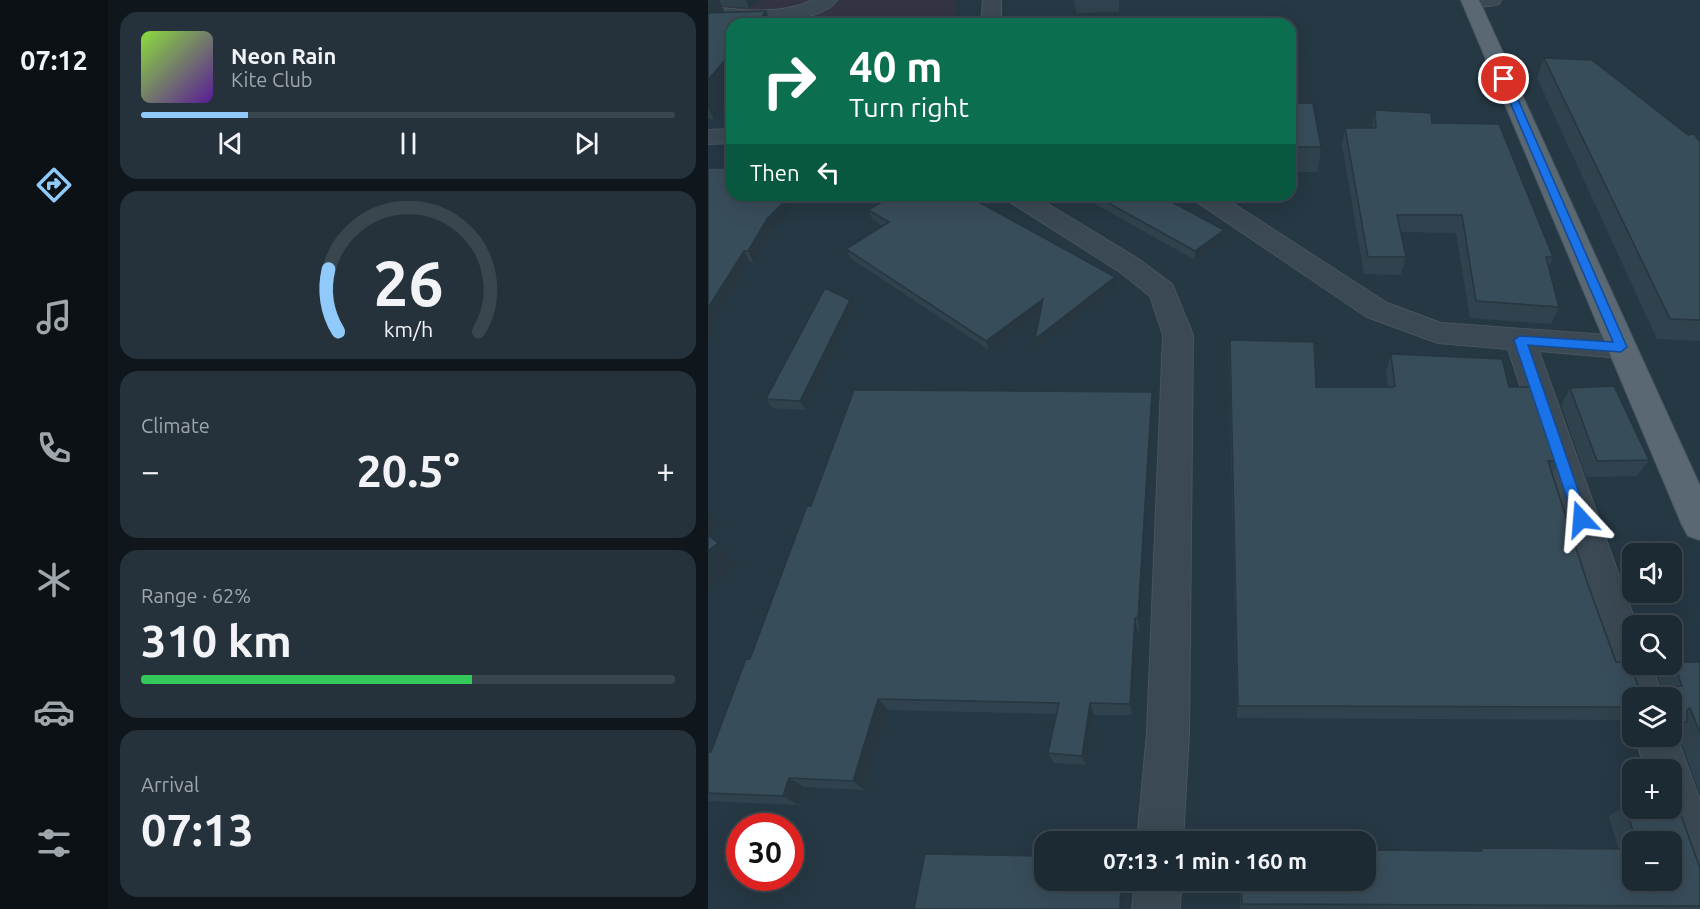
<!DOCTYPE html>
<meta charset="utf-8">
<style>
:root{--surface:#1c2a33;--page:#25323b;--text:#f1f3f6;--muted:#a0a7ac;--line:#3a464e;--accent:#90cafb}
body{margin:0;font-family:Ubuntu,sans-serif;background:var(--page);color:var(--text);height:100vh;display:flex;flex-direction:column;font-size:22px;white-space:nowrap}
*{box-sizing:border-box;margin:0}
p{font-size:20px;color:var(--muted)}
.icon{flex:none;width:33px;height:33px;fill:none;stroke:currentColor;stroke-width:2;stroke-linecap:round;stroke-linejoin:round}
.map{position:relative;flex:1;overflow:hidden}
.sheet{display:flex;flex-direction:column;gap:12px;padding:12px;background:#0f171c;width:600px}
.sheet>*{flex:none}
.top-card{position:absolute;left:18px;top:18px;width:570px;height:183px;border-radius:18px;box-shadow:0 6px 24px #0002,0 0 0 2px var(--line);background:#0b6e4f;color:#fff;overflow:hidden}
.tools{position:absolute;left:914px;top:543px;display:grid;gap:12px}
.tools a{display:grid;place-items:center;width:60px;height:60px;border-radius:12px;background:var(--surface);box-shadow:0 6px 24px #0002,0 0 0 2px var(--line);font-size:30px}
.speed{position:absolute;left:18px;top:813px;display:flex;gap:12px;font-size:30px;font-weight:700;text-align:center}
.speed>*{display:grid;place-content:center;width:78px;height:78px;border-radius:50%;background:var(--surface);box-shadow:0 6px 24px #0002,0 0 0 2px var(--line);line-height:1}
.speed .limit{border:9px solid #d22;background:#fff;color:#111}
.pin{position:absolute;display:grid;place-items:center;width:51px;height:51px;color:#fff;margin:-26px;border:3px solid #fff;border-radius:50%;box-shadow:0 2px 6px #0007}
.me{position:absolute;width:66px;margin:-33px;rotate:341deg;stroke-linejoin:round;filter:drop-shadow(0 0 4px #0008)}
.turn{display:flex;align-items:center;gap:21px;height:126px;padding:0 24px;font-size:27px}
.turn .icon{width:78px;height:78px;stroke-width:2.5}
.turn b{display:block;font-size:42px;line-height:51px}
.then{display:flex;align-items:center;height:57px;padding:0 24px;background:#0003;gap:12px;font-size:22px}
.big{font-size:45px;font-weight:700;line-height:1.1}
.sheet .tile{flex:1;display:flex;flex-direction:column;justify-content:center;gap:9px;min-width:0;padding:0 21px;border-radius:18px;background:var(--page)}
.sheet .dial{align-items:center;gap:0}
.dial svg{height:156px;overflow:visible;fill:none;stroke:var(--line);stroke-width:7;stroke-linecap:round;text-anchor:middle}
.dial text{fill:var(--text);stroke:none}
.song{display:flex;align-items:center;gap:18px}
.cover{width:72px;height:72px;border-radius:9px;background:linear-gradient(135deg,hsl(90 70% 55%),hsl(270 70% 35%))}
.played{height:6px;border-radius:3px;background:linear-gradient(90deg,var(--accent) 20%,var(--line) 20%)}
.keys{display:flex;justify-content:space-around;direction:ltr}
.heat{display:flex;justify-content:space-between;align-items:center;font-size:33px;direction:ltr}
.charge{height:9px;border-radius:4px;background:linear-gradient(90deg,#34c759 62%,var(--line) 0)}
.trip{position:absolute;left:326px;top:831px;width:342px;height:60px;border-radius:18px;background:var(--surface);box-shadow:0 6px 24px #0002,0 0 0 2px var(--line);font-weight:700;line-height:60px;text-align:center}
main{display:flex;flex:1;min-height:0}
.menu{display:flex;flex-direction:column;width:108px;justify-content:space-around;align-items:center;background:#0b1114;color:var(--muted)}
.menu .icon{width:42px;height:42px}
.menu .selected{color:var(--accent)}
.menu b{font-size:27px;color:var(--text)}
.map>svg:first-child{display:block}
.medical{fill:#333444}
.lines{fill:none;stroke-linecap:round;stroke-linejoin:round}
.minor-casing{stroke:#485560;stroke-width:2}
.major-casing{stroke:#485560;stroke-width:2}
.minor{fill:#3b4954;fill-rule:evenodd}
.major{fill:#596873;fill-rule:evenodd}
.wall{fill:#30424d;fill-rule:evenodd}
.shaded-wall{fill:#27363f}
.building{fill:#384d5a;stroke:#27363f;stroke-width:1.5}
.route{fill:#1a73e8;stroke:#114b97;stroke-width:1.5}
</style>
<main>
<nav class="menu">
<b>07:12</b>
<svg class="icon selected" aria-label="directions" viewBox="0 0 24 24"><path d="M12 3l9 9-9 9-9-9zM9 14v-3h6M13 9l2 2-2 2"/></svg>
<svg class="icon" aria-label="music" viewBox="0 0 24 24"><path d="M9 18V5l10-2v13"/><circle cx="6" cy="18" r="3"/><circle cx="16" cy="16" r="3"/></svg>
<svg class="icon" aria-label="phone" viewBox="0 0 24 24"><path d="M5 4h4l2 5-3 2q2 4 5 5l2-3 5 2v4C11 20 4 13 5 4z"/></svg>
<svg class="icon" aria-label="climate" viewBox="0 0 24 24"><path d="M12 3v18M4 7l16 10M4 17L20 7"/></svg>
<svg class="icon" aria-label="car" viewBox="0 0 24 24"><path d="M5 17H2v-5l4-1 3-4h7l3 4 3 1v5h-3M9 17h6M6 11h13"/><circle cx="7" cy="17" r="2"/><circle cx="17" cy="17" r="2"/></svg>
<svg class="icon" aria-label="filters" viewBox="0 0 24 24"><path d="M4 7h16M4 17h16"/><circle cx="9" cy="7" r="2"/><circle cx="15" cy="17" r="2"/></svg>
</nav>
<section class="sheet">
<div class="tile">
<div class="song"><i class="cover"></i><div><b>Neon Rain</b><p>Kite Club</p></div></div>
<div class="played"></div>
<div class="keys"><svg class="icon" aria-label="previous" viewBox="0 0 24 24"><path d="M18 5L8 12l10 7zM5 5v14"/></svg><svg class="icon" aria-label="pause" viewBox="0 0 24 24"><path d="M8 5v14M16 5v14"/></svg><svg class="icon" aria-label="next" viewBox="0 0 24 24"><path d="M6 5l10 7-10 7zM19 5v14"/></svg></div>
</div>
<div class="tile dial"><svg viewBox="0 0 100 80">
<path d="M14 69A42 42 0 1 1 86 69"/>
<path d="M14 69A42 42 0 0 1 9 37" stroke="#90cafb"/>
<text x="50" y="56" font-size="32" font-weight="700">26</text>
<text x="50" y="72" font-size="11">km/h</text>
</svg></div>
<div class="tile"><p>Climate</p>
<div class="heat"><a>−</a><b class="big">20.5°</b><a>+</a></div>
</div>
<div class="tile"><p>Range · 62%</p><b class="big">310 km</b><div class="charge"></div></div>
<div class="tile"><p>Arrival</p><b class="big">07:13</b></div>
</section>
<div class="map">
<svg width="992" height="909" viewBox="0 0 992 909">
<rect width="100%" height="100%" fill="#263844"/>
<path class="medical" d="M0,0H247V20L160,24H24Z"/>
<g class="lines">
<g class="minor-casing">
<path id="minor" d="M105,0H129C111,27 29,22 0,18V6C34,11 73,15 105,0Z
M275,0H293V24H273Z
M753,0H793L791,4C780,7 766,8 755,5Z
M24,129V143L0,144V130Z
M296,195H325L432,260L464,284L485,335L481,733L475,842H429L439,733L455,335L442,296L412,272L299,200Z
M483,195H512L679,303L733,323L913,336L923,340L928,347L923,354L913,358L831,351L929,626H924V664H943L955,698H924V714L921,712L800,349L730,343L659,317L486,200Z
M963,722L992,800V888L976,881L951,808H963V770H937L927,736H963Z
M427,880H473L472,909H424Z"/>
</g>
<g class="major-casing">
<path id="major" d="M753,0H771L992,486V540L980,536L974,525Z"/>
</g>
<use href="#minor" class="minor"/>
<use href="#major" class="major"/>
</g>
<path class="wall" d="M0,0H53L41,8L13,6L16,13L6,119H0Z
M366,0H411V12L368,13Z
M836,58L992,142V341L949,339L829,78Z
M582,103L613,147L610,172H582Z
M667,110L724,123L845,257L841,267L851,307L843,324L762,318L748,233L693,232L698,257L693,275L656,274L634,145L637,128H664Z
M0,168L24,195H87L78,217L65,230L46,263L42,262L2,329L5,334L0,342Z
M371,195H451L516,239L487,260Z
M160,210L408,286L329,348L327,339L332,311L281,350L142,258L138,249L175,226L164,219Z
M142,300L147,309L98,410L64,408L58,399Z
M522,340L608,387H680L678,372L683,354L801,387L851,461L844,473L879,582L908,662L933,695L942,687H953L949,675L966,662H992V794L968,729L963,732V698H924V720L529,718L521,358Z
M862,388L941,460L929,476L878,477L853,405Z
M444,392L445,408L432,631H429L424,715H386L378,765L346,763L340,753L349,714L180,710L157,790L96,787L90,805L0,801V752H3L42,659L103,506Z
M918,806L924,807V808H948L971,810L992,868V909H532V880H657V850L768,851L773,848L910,849L901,816ZM924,842H963V880H924Z"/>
<path class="shaded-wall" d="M2,0H11L21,22L0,37V2Z
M38,0H53L41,8Z
M58,11L64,24H48Z
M24,52V95L6,119L0,108V80Z
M77,195H87L78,217L65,230L46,263L40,251L59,219Z
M516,230V239L487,260V251Z
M36,251L42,262L2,329L5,334L0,342V308Z
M407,277L408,286L329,348L327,339Z
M335,299L337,308L281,350L278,341Z
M142,300L147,309L98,410L92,401Z
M444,392L445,408L432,631L430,618Z
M0,509L14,524L0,536Z
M10,543L31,565L0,590V551Z
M427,618L429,631L424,715L422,704Z
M170,699L180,710L157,790L145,781Z
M382,703L386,715L378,765L374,756Z
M81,778L96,787L90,805L75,796Z
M413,880H417L415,909H412Z"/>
<path class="building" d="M58,11L48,24H24V52L0,80V13Z
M836,58L884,60L980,135L986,134L992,142V320L962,319Z
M582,103H605L613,147H582Z
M667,110L723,113L724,123L791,124L845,257H838L851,307L768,301L754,215H689L698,257H660L637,128H668Z
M0,168H24V195H77L73,205L59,219L40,251H36L0,308Z
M186,195H258L407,277L327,339L335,299L278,341L138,249L181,222L160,210Z
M386,195H451L516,230L487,251Z
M117,288L142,300L92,401L58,399Z
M522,340L606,342L608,387H685L687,386L683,354L794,359L801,387H826L851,461H840L879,582L908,662H922L934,698H924V707L530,706Z
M906,386L941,460L889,461L862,388Z
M146,390L444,392L430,618H427L422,704L382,703L374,756L340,753L351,703L170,699L145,781L81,778L75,796L0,793V752H3L38,659H42L99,506H103Z
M0,535L10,543L0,551Z
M966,662H992V733L982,708L979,710V722H972L967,707H963V698H941L942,687L974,686Z
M918,806L924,807V808H948L971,810L992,868V906L534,904L533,880H657V850L774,851L773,848L924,849V880H963V842H928Z
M217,854L336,856V880H413L412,909H206Z"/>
<path class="route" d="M793,77L801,79L919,347L913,352L820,345L880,519L878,523L873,525L868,523L866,519L806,340L812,336L905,342L792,79Z"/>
</svg>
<div class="tools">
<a><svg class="icon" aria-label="sound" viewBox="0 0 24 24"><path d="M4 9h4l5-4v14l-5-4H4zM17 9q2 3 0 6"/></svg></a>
<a><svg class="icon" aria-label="search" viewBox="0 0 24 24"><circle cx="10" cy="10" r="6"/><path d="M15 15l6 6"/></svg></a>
<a><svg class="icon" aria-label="layers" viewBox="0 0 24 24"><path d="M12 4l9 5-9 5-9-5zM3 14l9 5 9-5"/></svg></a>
<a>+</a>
<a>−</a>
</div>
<div class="speed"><div class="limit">30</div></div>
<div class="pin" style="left:796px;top:79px;background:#d93025"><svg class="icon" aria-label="arrive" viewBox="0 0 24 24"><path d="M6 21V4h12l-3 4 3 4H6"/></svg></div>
<svg class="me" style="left:873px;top:519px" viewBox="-20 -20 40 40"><path d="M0-17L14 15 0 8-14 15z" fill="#1a73e8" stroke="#fff" stroke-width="4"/></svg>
<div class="trip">07:13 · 1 min · 160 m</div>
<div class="top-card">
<div class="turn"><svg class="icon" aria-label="right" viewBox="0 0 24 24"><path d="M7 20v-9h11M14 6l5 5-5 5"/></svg><div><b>40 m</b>Turn right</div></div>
<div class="then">Then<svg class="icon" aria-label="left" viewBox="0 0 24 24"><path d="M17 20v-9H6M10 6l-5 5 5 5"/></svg></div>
</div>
</div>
</main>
